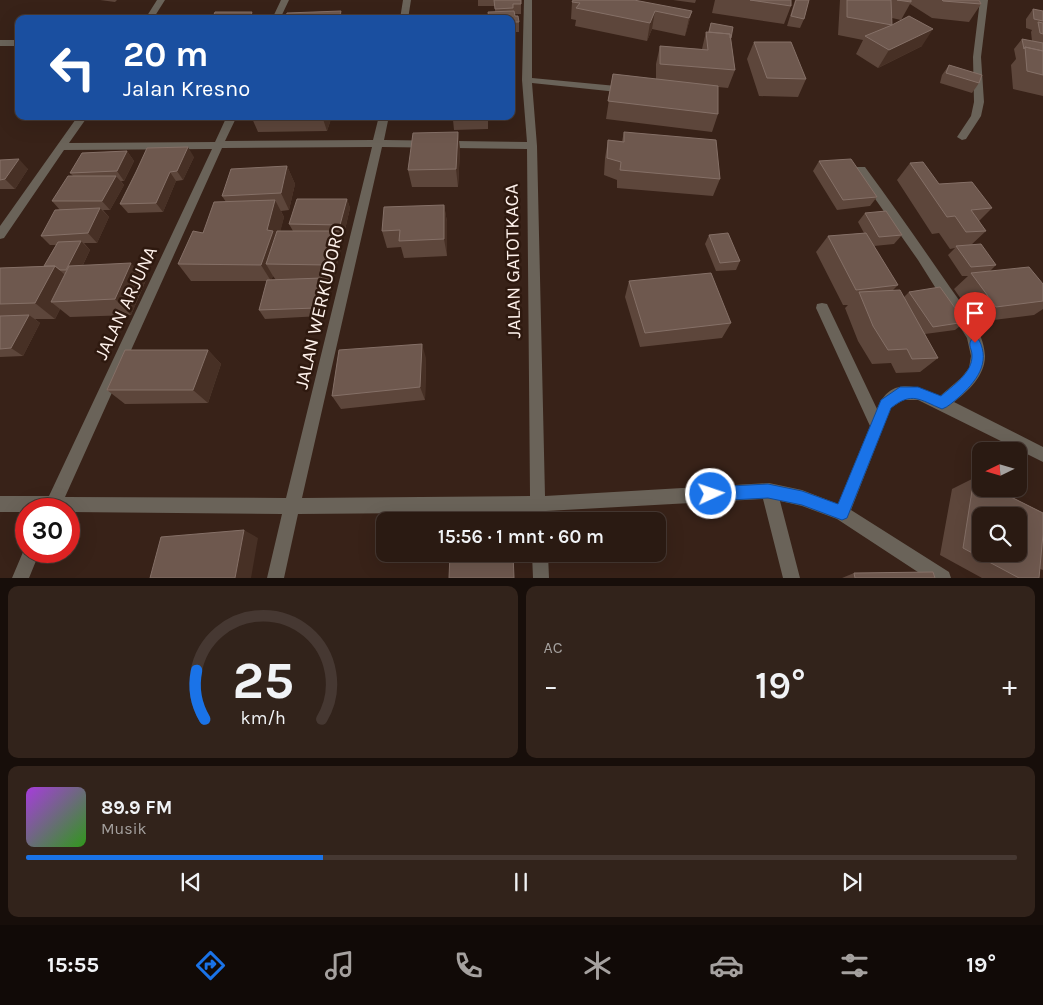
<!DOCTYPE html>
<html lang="id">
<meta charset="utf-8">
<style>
:root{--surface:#2a1a12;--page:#32231b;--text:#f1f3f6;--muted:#a5a19f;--line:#463832;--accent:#1a73e8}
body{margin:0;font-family:Karla,sans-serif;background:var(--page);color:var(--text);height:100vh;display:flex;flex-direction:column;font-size:19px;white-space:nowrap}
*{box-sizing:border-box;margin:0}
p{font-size:16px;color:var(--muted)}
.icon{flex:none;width:28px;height:28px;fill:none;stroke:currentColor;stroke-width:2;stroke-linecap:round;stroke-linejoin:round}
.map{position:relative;height:578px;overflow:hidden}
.panel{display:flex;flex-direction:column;gap:8px;padding:8px;background:#170e0a;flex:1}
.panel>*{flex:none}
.top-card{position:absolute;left:15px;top:15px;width:500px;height:105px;border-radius:10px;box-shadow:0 5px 20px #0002,0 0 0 1px var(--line);background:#1a4fa0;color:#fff;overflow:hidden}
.needle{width:32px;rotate:265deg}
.controls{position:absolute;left:972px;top:442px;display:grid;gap:10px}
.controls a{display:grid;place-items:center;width:55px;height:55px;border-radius:10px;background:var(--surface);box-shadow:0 5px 20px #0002,0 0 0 1px var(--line);font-size:25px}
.speed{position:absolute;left:15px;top:498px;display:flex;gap:10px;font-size:25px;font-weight:700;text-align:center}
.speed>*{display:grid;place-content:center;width:65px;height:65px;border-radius:50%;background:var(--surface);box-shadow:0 5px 20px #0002,0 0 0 1px var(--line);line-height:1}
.speed .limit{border:8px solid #d22;background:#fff;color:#111}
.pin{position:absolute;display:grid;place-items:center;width:42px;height:42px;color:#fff;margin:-51px -21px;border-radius:50% 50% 50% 0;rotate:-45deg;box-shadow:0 0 5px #0007}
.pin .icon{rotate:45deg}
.me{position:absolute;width:55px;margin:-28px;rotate:87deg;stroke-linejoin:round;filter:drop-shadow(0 0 4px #0008)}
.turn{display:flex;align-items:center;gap:18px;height:105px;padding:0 25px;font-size:22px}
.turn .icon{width:65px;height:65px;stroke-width:2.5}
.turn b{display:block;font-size:35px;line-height:42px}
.big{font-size:38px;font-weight:600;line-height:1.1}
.panel .widget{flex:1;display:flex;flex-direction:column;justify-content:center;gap:8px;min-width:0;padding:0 18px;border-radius:10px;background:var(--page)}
.panel .dial{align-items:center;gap:0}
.dial svg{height:130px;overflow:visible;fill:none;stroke:var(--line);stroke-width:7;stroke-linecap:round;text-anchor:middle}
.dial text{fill:var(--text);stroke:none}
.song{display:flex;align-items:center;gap:15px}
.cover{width:60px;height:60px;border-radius:8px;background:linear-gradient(135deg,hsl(280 70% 55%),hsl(110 70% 35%))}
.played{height:5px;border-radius:2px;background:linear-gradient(90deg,var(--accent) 30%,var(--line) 30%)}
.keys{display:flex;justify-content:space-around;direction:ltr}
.heat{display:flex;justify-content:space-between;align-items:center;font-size:28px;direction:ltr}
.panel .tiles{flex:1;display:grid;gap:8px;grid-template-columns:1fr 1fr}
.widget:last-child{grid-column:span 2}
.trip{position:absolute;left:376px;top:512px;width:290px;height:50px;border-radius:10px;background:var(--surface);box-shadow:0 5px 20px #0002,0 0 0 1px var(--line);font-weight:600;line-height:50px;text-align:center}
.tab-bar{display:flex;height:80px;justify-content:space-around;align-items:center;background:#110a07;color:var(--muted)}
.tab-bar .icon{width:35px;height:35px}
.tab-bar .selected{color:var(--accent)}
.tab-bar b{font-size:22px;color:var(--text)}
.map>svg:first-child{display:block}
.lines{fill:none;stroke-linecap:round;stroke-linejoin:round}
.street{fill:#6a6359;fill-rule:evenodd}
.wall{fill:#5d463b;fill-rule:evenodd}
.shaded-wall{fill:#473025}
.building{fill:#6e584e;stroke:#857067;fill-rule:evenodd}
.route{fill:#1a73e8;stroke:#114b97}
.labels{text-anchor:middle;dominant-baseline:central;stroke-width:5;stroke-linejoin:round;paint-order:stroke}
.street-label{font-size:19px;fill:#fef1eb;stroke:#2e190f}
</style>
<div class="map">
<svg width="1043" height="578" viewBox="0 0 1043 578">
<rect width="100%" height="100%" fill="#382218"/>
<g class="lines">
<path class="street" d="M157,0H165L153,19H145Z
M281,0H289L280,19H272Z
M403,0H411L408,19H400Z
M524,0H532V78L627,87L632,90L627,93L532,83L537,146L545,496L769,483L802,490L838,504L870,426L816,308L817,304L822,303L827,304L877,409C890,377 915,385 940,396L961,378L969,368L971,356L967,338L918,260L857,173L856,170L857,167H865C893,205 920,244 947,283C961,304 984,329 985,356C985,376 968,391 954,402L1043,447V462L918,400H903L891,408L851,510L949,572L951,578H927L837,519L802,506L780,501L800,578H783L763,499L546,511V521H530V512L298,514L284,578H267L282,514L69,512V509H26V512H0V496H49L212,149L64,150L4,238L0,239V226L78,116H88L69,143L215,142L227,116H237L225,141L373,140L379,116H389L384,140L527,142L522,80ZM372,147L286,498L65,497L222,148ZM382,147L527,149L530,496L302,498Z
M980,0H988L981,57L984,102L981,116L966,139L962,140L957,137L971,116L974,102L973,57Z
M0,40H19V46H0Z
M26,545V551H40L29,578H12Z
M532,554H548L549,578H533Z"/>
</g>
<path class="wall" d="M100,0H117L115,2Z
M478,0H521V14H514L515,16L519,22V32H515V37H511V19L495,12V6H478Z
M673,0H696L695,3Z
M715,0H791V6L784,24L712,13Z
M795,0H809L804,19L800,28L787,26Z
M840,0H979L981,4L969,22L932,18L910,4L901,20L892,18V25L922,46L878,68L856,54L863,40L838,35Z
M572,2L692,11L687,29L685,36L652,29L647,41L575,26L576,20L571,19Z
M1033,9L1043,11V96L1013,89L1011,65L1016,59L1014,49L1022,39L1032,41L1031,32L1032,30L1026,28V19Z
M711,23L731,38V40L735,70L728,88L718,87V114L712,132L606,119L613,74L656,79V64L660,46L702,49L706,32H708Z
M754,42L806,79L798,97L759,96L747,59Z
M949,65L979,83L972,93L940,83L942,75Z
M251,116H332L327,131L258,132Z
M488,116V129L454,130L453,120Z
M458,132L460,150L458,187H412L408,170Z
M624,132L720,179L713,196L617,188V180L604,175L605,158L608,140L622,141Z
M127,151L134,161L124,181H121L124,185L110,210H103L109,217L97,243H84L90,250L83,265L146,280L131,315L70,317L60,309L55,319H35L40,323L23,356L0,357V268L44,266L56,245H50L41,236L60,210L52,201L73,176L70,173Z
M194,157L183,180L176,181L163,212L128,213L120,204L136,172Z
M0,160L28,169L15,189H0Z
M819,161L877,197L870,206L837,210L813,171Z
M910,163L939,184L992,208L979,221L986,231L971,245L996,265L990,271L1043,284V309L1034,315L977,322L954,289L968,276H962L948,255L955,248L950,249L939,233L932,234L897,180Z
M287,166L295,184L289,210L281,211L284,217L280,231H293L289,224L347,199L350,208L344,234H335L341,248L333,281H323L326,287L321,316L265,319L259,310L267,281H191L178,264L226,202L222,196ZM273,276L276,280H271Z
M444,205L447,222V256L404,258L401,247L387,248L382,231Z
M865,213L902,235L894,244L874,246L898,285L893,290L904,297L909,292L965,322L955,330L925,334L938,358L920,372L896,373L891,363L872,364L858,341L845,308L848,305H843L816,252L828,236L864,233L858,222Z
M709,235L740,261L736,270L716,271L705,244Z
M629,281L731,323L722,338L640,347L625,297Z
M208,350L221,364L208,403L125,404L107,390Z
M426,358L425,400L341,409L332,396Z
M974,478L1043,513V570L1040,569L1039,578H982L940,555L952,489Z
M854,573L935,578H842Z"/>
<path class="shaded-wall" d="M341,11L343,19H339Z
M655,11L652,29L647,41L650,23Z
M692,11L687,29L685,36L689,18Z
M252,12L255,19H249Z
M933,29L922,46L878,68L889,50Z
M322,116H332L327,131Z
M458,132L460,150L458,187L456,169Z
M188,147L194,157L183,180L177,171Z
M127,151L134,161L124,181L117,171Z
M19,159L28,169L15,189L5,179Z
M287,166L295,184L289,210L281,193Z
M170,172L176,181L163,212L156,203Z
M116,176L124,185L110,210L102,201Z
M347,199L350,208L344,234L340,225Z
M275,200L284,217L278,241L266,264L273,276L271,281L261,265L267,230Z
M444,205L447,222V256L444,239Z
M100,208L109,217L97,243L88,233Z
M334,231L341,248L333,281L326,265Z
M81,241L90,250L76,279L66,270Z
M131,263L146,280L131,315L115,299Z
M55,266L73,282L51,302L60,309L55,319L35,303Z
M322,278L326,287L321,316L316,308Z
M29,315L40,323L23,356L11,348Z
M422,344L426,358L425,400L420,387Z
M208,350L221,364L208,403L193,390Z
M244,530L258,538L251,578H235Z"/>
<path class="building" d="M494,0H521V4H513V8L495,9Z
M573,0H634L692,11L689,18L655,11L650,23L576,8L580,3L572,2Z
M750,0H791V6Z
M796,0H809L804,19L791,16Z
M847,0H891L892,25L909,16L933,29L889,50L865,36L892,25L847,17Z
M897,0H911V2Z
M942,0H979L981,4L943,1Z
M1033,9L1043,11V21L1034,19Z
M341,11L339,19H285L287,13Z
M514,11L515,16H518L519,22H515V28H511V19H489L488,12Z
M215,12H252L249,19H212Z
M1038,22L1043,23V34L1040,33Z
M711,23L733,27L731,38H730V34L709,32Z
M706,32L730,34L735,70L660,64V46L708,50Z
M1022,39L1043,43V51L1025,47L1024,49Z
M754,42H791L806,79L767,78Z
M1025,47L1043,51V75L1027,71Z
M949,65L982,75L979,83L946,73Z
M613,74L718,86V114L608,101Z
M453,116H487V120H453Z
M458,132L456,169L408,170L413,133Z
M624,132L716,140L720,179L620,170L621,162L607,158L608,140L624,142Z
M188,147L177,171L170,172L156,203L120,204L136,172L147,148Z
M127,151L117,171L70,173L82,153Z
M19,159L5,179L0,180V160Z
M851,159L877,197L843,200L819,161Z
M923,162L939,184L972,182L992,208L971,210L986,231L966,232L955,216L947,217L910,163Z
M287,166L281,193L222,196L231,169Z
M68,176H116L102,201H52Z
M297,199H347L340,225L289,224Z
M275,200L267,230L273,231L261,265L178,264L193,231L203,233L214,202Z
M444,205V239L399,241L400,230L382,231L384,207Z
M100,208L88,233L41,236L55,210Z
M886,211L902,235L879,237L865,213Z
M277,231H334L326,265L266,264Z
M728,233L740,261L720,263L709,235Z
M866,233L898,285L856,290L828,236Z
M81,241L66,270H60L55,266H44L58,242Z
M981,244L996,265L971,267L956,246Z
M131,263L115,299L51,302L69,266Z
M55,266L35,303L0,304V268Z
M1029,267L1043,284V301L996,307L971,273Z
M711,273L731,323L645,333L629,281Z
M322,278L316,308L259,310L267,280Z
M940,287L965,322L933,327L909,292Z
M900,290L938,358L912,359L907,349L888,350L873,326L859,292Z
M29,315L11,348L0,349V316Z
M422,344L420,387L332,396L339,350Z
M125,350H208L193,390H107Z
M974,478L981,482V489H995L1043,513V534L1039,578H1019L963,548ZM981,516H1019V554H981Z
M244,530L235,578H150L161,537Z
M450,554H513L514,578H449Z
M933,572L935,578H855L854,573Z"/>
<path class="route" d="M975,338L979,340C991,363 976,382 958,398C953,402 948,407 942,409C920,400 912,391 891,408L847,518L842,520L802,505L768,498L711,501L706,499L704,494L706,489L711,487L768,484L802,491L838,504L881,400L900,387H918L941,396C952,386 973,373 972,355C972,349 968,346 971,340Z"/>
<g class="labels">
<g class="street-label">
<text transform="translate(513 261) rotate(-91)">JALAN GATOTKACA</text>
<text transform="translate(126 303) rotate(-65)">JALAN ARJUNA</text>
<text transform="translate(320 307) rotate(-77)">JALAN WERKUDORO</text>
</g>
</g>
</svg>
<div class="controls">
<a><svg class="needle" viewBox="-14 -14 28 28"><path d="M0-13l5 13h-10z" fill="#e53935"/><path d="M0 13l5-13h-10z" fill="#a5a19f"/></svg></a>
<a><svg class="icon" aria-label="search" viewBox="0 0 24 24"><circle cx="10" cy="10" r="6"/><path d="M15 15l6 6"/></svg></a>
</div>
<div class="speed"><div class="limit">30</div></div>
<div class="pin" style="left:975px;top:343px;background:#d93025"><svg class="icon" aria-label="arrive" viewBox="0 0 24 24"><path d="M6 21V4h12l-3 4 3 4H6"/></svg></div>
<svg class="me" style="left:711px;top:494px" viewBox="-20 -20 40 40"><circle r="17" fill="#1a73e8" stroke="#fff" stroke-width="3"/><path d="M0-11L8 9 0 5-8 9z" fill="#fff"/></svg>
<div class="trip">15:56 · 1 mnt · 60 m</div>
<div class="top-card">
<div class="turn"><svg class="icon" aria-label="left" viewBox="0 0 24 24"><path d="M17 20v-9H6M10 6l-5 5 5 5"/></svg><div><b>20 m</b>Jalan Kresno</div></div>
</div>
</div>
<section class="panel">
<div class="tiles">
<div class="widget dial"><svg viewBox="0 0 100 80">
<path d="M14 69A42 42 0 1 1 86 69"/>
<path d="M14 69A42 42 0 0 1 9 39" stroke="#1a73e8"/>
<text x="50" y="56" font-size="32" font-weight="700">25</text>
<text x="50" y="72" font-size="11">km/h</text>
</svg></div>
<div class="widget"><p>AC</p>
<div class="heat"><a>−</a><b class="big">19°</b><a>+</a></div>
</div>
<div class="widget">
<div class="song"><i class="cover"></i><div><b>89.9 FM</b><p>Musik</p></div></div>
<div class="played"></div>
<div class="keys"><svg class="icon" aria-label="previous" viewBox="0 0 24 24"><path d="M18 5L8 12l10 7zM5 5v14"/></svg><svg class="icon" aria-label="pause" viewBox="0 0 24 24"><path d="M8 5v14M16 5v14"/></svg><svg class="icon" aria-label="next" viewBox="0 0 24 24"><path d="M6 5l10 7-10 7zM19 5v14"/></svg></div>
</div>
</div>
</section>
<nav class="tab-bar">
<b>15:55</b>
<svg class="icon selected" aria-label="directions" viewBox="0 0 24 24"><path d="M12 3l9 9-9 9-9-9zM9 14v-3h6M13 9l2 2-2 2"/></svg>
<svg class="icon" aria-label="music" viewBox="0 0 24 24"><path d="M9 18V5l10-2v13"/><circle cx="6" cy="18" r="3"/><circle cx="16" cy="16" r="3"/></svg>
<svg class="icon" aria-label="phone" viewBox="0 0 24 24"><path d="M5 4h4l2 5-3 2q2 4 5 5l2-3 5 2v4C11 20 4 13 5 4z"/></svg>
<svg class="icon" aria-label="climate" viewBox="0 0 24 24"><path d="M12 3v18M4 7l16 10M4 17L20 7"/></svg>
<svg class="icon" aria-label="car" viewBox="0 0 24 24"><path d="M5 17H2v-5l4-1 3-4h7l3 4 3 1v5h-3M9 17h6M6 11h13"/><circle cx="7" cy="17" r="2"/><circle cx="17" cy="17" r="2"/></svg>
<svg class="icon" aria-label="filters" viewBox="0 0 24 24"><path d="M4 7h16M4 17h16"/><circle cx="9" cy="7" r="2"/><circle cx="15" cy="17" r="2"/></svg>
<b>19°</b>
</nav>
